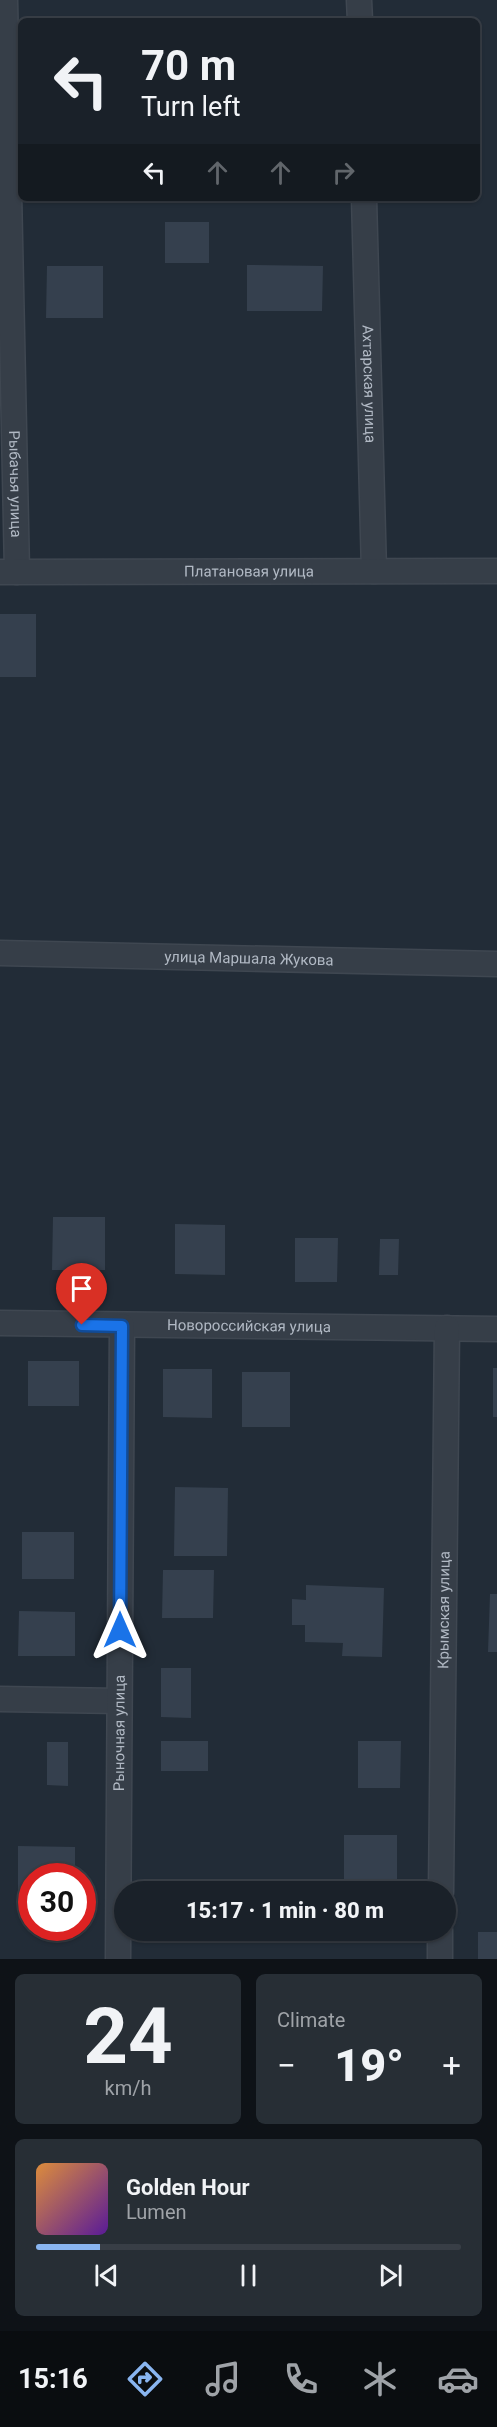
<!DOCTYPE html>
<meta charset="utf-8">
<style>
:root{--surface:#1a2129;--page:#272e35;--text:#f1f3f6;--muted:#9fa3a8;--line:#383e46;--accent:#89b5f0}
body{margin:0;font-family:Roboto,sans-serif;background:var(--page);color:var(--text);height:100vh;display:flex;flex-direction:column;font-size:22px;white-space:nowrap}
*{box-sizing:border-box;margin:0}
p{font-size:20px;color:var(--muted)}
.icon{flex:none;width:33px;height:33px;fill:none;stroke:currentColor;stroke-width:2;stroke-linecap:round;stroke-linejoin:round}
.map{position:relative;height:1959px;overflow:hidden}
.panel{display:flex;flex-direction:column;gap:15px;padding:15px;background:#0e1217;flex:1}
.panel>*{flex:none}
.hud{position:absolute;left:18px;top:18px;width:462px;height:183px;border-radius:9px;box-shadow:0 2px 4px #0004,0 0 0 2px var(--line);background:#1a2129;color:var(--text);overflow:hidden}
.speed{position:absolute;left:18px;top:1863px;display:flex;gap:12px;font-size:30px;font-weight:700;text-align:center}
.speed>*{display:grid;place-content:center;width:78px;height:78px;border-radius:50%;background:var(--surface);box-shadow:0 2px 4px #0004,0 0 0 2px var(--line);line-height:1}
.speed .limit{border:9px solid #d22;background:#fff;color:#111}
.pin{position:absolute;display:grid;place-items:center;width:51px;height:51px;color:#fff;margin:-62px -26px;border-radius:50% 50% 50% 0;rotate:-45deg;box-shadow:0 0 6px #0007}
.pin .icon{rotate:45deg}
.me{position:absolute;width:66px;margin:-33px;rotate:0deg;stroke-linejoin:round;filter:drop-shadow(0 0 4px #0008)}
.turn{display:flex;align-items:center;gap:21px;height:126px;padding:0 24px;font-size:27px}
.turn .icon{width:78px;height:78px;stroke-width:2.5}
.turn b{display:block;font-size:42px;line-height:51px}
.lanes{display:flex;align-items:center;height:57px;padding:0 24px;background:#0003;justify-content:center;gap:30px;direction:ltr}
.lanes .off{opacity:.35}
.big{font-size:45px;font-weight:800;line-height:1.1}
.panel .card{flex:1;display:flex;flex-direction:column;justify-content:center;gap:9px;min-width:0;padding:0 21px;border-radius:9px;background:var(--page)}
.panel .dial{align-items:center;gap:0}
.dial b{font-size:78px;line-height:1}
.song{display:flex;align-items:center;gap:18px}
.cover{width:72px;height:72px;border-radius:9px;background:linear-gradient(135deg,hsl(30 70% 55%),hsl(270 70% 35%))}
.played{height:6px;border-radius:3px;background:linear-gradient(90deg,var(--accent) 15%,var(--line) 15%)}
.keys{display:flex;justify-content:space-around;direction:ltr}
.heat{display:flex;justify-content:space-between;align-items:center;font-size:33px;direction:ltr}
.panel .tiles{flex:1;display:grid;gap:15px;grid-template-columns:1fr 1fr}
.card:last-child{grid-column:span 2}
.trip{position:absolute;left:114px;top:1881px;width:342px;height:60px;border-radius:30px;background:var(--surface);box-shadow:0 2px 4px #0004,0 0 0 2px var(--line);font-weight:800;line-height:60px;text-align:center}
.menu{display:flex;height:96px;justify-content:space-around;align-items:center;background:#0a0d10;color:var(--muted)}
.menu .icon{width:42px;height:42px}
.menu .current{color:var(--accent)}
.menu b{font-size:27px;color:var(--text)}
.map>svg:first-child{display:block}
.building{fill:#35404e}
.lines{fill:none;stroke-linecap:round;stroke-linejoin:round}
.street-casing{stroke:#3f4751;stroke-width:27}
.street{stroke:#363e48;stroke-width:24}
.route-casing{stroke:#114b97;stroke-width:15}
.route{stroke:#1a73e8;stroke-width:10}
.labels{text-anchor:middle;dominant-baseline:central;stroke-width:6;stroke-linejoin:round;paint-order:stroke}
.street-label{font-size:15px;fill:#b1b9c4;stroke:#1b232d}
</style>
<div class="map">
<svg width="497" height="1959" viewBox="0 0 497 1959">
<rect width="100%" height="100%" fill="#222c37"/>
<path class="building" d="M165,222H209V263H165Z
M247,265L323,266L322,311H247Z
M47,266H103V318H46Z
M0,614H36V677H0Z
M53,1217H105V1270H52Z
M175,1224L225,1225V1275L175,1274Z
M295,1238H338L337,1282H295Z
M380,1239H399L398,1275H379Z
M28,1361H79V1406H28Z
M493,1368H497V1417H493Z
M163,1369H212V1418L163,1417Z
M242,1372H290V1427H242Z
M175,1487L228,1488L227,1556H174Z
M22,1532H74V1579H22Z
M163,1570H214L213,1618H162Z
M306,1585L384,1588L382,1657L342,1656L343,1643L305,1642V1625H292V1599L306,1600Z
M490,1594H497V1652H488Z
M19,1611L75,1612V1656H18Z
M161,1668H191V1718L161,1717Z
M161,1741H208V1771H161Z
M358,1741H401L400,1788H358Z
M47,1742H68V1786L47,1785Z
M344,1835H397V1879H344Z
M18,1846L75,1847V1876H32V1893H18Z
M478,1932H497V1959H478Z"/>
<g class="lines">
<g class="street-casing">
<g id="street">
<path id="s1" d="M5,0L17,572"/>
<path d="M359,0L360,21"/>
<path id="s2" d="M364,198L374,571"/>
<path id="s3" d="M0,572L497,571"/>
<path id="s4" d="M0,953L497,964"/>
<path id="s5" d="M0,1323L497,1329"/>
<path d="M0,1699L119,1701"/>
<path id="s6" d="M441,1892L447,1328"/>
<path id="s7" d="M118,1959L122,1326"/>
<path d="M440,1959V1930"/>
</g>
</g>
<use href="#street" class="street"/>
</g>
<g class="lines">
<g class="route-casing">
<path id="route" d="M82,1325L122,1326L120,1630"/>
</g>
<use href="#route" class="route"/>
</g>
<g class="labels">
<g class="street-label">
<text stroke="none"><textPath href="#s2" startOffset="186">Ахтарская улица</textPath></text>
<text stroke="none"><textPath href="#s1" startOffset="484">Рыбачья улица</textPath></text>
<text stroke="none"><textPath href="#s3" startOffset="249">Платановая улица</textPath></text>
<text stroke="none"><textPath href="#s4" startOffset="249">улица Маршала Жукова</textPath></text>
<text stroke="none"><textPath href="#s5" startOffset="249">Новороссийская улица</textPath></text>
<text stroke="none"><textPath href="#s6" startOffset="282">Крымская улица</textPath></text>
<text stroke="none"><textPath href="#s7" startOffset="226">Рыночная улица</textPath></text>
</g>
</g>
</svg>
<div class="speed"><div class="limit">30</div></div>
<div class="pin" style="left:82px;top:1325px;background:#d93025"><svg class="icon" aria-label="arrive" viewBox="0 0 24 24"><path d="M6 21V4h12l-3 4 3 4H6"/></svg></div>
<svg class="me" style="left:120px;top:1630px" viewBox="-20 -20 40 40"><path d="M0-17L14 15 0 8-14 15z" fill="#1a73e8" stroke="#fff" stroke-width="4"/></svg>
<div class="trip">15:17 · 1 min · 80 m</div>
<div class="hud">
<div class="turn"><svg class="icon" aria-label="left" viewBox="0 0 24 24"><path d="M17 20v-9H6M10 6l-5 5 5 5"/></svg><div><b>70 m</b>Turn left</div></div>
<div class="lanes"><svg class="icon" aria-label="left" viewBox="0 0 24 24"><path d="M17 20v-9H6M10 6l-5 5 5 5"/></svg><svg class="icon off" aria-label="ahead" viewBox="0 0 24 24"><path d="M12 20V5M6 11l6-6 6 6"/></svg><svg class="icon off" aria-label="ahead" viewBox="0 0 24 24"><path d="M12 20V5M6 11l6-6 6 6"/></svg><svg class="icon off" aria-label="right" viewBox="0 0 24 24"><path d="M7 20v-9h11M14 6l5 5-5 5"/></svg></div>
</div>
</div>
<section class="panel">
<div class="tiles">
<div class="card dial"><b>24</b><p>km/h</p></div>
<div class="card"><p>Climate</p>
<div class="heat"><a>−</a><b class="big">19°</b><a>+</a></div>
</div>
<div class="card">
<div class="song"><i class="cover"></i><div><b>Golden Hour</b><p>Lumen</p></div></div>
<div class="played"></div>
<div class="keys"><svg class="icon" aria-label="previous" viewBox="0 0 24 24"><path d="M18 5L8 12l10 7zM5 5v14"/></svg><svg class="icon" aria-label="pause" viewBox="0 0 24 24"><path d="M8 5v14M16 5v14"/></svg><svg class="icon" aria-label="next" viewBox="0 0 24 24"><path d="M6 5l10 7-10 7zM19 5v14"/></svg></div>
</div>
</div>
</section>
<nav class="menu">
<b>15:16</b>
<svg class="icon current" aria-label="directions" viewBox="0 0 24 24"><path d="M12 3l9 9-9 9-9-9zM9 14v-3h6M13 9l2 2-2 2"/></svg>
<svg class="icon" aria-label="music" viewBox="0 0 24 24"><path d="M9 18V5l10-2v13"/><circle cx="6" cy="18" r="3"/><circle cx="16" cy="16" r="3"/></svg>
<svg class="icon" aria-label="phone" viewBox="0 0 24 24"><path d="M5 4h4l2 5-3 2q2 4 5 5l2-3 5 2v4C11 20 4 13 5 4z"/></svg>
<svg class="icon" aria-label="climate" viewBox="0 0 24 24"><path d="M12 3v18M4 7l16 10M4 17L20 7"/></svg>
<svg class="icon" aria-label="car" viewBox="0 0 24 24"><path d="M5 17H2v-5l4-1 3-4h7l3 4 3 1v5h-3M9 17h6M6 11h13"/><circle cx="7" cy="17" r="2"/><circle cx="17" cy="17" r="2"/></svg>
</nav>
